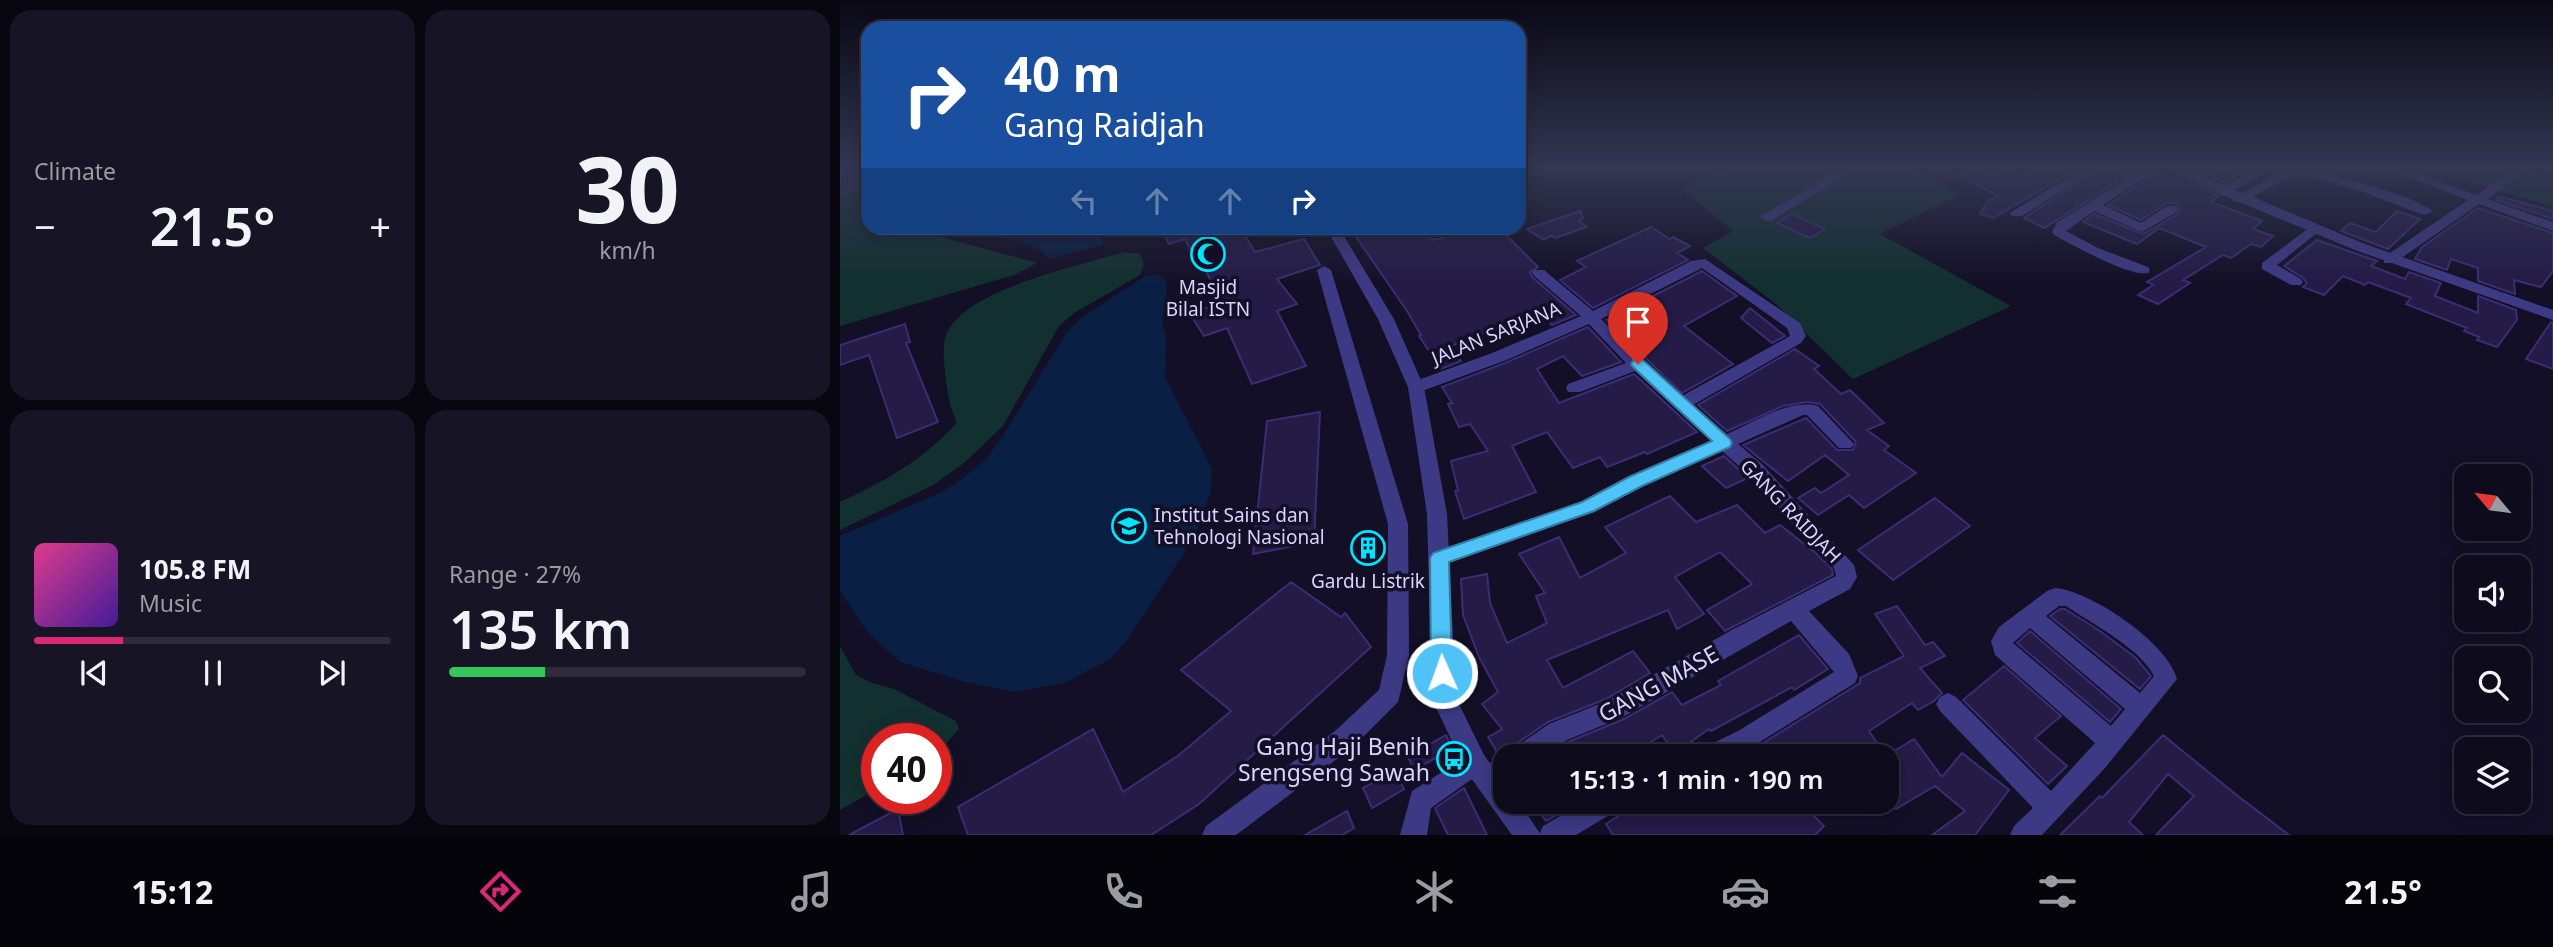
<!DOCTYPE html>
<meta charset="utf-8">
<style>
:root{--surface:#0e0b1c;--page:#171425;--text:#f1f3f6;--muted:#9b9ba3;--line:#2e2b3b;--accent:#db2777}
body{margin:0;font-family:"Noto Sans",sans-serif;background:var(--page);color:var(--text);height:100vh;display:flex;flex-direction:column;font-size:26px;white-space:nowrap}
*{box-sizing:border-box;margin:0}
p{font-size:23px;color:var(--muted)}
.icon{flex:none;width:38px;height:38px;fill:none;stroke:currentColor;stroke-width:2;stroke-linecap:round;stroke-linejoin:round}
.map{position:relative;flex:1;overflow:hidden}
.sheet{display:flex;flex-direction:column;gap:10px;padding:10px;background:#08060f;width:840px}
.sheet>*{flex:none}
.hud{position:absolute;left:21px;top:21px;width:665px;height:214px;border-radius:21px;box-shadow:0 4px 18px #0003,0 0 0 2px var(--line);background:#1a4fa0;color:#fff;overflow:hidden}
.needle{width:46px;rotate:299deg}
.fabs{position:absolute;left:1614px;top:464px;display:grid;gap:14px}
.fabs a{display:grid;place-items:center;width:77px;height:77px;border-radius:14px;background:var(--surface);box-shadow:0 4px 18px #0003,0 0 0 2px var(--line);font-size:35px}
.speed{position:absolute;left:21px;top:723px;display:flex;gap:14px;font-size:35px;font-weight:700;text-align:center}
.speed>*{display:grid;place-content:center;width:91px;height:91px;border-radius:50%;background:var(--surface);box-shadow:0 4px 18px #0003,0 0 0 2px var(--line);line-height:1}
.speed .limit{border:10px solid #d22;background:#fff;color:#111}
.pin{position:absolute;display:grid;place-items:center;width:60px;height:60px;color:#fff;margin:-72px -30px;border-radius:50% 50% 50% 0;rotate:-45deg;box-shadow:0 0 7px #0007}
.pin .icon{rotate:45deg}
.me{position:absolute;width:77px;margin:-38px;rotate:358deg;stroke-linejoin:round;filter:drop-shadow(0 0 5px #0008)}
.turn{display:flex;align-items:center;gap:24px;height:147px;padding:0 28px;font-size:32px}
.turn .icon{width:91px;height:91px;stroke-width:2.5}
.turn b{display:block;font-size:49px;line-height:60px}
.lanes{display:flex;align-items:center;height:66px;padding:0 28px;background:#0003;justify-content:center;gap:35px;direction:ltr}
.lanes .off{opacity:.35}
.big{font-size:52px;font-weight:600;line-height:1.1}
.sheet .tile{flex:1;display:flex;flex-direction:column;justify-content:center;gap:10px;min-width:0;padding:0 24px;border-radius:21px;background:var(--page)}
.sheet .dial{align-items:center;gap:0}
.dial b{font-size:91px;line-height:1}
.song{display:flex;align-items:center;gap:21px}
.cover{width:84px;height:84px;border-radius:10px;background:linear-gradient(135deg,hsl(330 70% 55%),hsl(260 70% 35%))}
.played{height:7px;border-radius:4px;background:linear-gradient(90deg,var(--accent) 25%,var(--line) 25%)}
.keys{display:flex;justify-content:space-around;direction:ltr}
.heat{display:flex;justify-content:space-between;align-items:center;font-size:38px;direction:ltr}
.charge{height:10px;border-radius:5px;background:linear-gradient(90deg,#34c759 27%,var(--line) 0)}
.sheet .tiles{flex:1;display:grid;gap:10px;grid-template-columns:repeat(2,1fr)}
.trip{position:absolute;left:653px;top:744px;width:406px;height:70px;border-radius:21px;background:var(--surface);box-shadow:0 4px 18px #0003,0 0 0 2px var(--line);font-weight:600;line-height:70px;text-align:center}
.tab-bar{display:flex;height:112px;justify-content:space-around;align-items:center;background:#06040b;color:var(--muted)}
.tab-bar .icon{width:49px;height:49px}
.tab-bar .on{color:var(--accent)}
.tab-bar b{font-size:32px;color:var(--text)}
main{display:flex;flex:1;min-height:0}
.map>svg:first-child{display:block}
.green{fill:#12302f}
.water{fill:#0a1f44}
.building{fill:#241b47;stroke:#3b2d73;stroke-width:2}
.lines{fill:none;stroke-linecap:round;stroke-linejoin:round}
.minor{fill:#3d3a85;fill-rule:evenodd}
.tertiary{fill:#3d3a85;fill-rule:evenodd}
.route{fill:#4fc3f7;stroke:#337fa1;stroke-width:2}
.labels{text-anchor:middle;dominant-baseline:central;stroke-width:7;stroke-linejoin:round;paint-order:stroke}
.poi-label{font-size:19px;fill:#d9d4ff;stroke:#130f26}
.street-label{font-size:19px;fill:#d9d4ff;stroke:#130f26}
.near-street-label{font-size:23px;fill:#d9d4ff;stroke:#130f26}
.near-poi-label{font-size:23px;fill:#d9d4ff;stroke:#130f26;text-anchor:end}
</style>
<main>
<section class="sheet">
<div class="tiles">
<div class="tile"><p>Climate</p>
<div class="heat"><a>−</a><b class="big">21.5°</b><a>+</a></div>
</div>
<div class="tile dial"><b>30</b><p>km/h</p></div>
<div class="tile">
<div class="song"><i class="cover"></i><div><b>105.8 FM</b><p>Music</p></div></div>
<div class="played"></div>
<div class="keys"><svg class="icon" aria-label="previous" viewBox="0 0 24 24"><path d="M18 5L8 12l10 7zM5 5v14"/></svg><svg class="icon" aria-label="pause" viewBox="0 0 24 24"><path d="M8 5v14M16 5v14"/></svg><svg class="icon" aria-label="next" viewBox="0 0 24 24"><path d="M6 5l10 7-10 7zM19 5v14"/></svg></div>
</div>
<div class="tile"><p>Range · 27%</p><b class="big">135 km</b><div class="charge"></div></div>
</div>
</section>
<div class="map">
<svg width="1713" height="835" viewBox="0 0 1713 835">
<rect width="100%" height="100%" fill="#130f26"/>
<path class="green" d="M0,167H28V228H87L85,229L101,237L197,263L174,275L0,326Z
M888,167H1072L1119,195L1040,234L1171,306L1013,379L937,305L863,248L893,231L842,189Z
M1620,167H1675L1713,178V207L1627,180Z
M285,252L300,254L304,264L300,275L234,313L219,326L163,426L124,463L93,485L0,530V502C49,479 78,463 116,424C116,416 110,408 109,399C106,382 103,363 104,346C105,292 243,265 285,252Z
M0,646L16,675L32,683L54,689L116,721L119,729L96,755V738H37V789L0,810Z"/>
<path class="water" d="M108,228H256L264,244L209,259C195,236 134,235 108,228Z
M316,274L324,278L327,286L322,321L326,336L325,377L372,469L371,491L355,536L285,643L270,659L224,683L174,692L125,682L60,662L29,634L0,591V536L102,492L126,476L147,458L164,434L227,332L242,317L304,277Z"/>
<path class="building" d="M0,167H21L25,187L0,193Z
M1135,167L1171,182L1203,167H1240L1153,218L1140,214L1148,200L1159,196L1117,175Z
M1262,167L1300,168L1204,228L1184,218Z
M1377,167H1409L1386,183L1366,174Z
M1316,174L1349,186L1352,184L1379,196L1371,202L1422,221L1413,229L1433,236L1421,247L1411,244L1391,258L1383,255L1343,280L1350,283L1318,304L1298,295L1313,285L1307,282L1366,247L1319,228L1297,244L1243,222L1254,214L1303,234L1338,214L1339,204L1327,203L1301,220L1268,205Z
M1658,196L1713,211V219L1657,200Z
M1638,208L1713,233V271L1701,287L1674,280L1675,294L1638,281V268L1611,259L1607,270L1575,259L1582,247Z
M740,211L743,218L739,221L747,227L715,238L712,235L704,240L687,229Z
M1557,211L1580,219L1548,249L1501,231L1510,223L1536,232Z
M952,214L985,229L970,238L937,223Z
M811,227L830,239L833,237L850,246L837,253L848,260L753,308L720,280L746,267L737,261Z
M321,228H400L415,252L464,239L480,265L437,279L457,304L437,311L466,366L412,384L387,328L364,336L350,314L380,303L362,261L357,262L345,239L329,244Z
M510,228H582L591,240L603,238L606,234L601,228H659L698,267L690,272L692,277L736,315L712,325L698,311L648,331L611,346L621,361L601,369L579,336L581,335L567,311Z
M1477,240L1537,261L1531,266L1565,279L1569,272L1601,283L1595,296L1638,313V296L1676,310L1677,320L1657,347L1637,340L1639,337L1624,331L1627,328L1566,304L1571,298L1528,282L1525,285L1503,276L1484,295L1463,287L1467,283L1463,278L1444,266Z
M862,271L897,296L844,326L893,364L842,393L766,320Z
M910,308L945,336L932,343L901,318Z
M1711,322H1713V369L1686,359Z
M65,324L70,342L66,343L98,422L57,438L29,355L0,365V345Z
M748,327L781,362L742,376L723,356L697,369L719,403L794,374L857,432L807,454L805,452L767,467L760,457L733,468L707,432L672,446L696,492L624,519L615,491L618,490L611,461L648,451L630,424L619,427L608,404L612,403L602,387L665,363Z
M955,349L979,366L974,369L1001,394L1010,390L1044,423L1027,430L1049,446L1044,450L1076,473L1024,508L1009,495L978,515L958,498L975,488L981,493L1009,475L985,455L948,481L903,445L966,418L997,450H1013L1016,442L980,404L967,402L943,406L887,431L858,405Z
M480,412L474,542L413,554L427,421Z
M884,456L906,476L908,478L886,488L862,466Z
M830,496L856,522L897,505L925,533L940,525L977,554L992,569L993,575L885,631L867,610L912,584L880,552L835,577L864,614L837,629L828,610L707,660L723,688L793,651L810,673L766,699L708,722L673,746L669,754L664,753L659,755L648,737L662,729L642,704L658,692L639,657L623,615L621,579L647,574L650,603L667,643L707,623L696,596L705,593L679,554L719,537L740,578L786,553L765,527Z
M1095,498L1130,526L1053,580L1018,550Z
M451,582L501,617L505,613L531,647L359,804L311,835H128L118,807L253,729L283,792L339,755L391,711L341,670Z
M1057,606L1085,645L1093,642L1105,656L1080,668L1102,693L1094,701L1078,710L1072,703L1029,731L1046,756L1074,739L1102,777L1122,753L1169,790L1135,835H1092L1125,811L1095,786L1056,809L1046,795V756H1020L1011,744L992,756H902L1020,683V678L1064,656L1035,614Z
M1220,609H1225L1260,631L1296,658L1311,676L1300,689L1210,616Z
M1190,631L1281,709L1270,722L1177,643Z
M959,635L988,669L954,690L952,687L871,731L869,729L835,753L822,735L788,756H708L728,742L784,719L832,692L842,705L881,685L878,681Z
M1164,666L1221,716L1195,738L1227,766L1208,784L1123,700Z
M606,735L612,749L574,770L568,757Z
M1323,735L1394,793L1449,835H1316L1354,796L1328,774L1289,822L1303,835H1220L1260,796L1262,798Z
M555,770L564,789L532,808L523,788Z
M624,788L647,835H608L595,808Z
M692,802H740L706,821Z
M800,802H988L973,815L984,826L975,835H773L766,824Z
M58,809L63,835H9Z
M507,811L514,828L502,835H465Z"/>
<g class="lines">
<path class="minor" d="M1004,167H1019L932,220L927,221L920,217Z
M1245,167H1260L1182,216H1172L1170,213Z
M1307,167H1322L1263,205L1301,223L1327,206H1337V212L1302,232L1254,211L1226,231L1258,248L1308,267L1310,270L1308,273C1289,277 1233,245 1214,235L1212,232L1217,222Z
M1419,167H1434L1388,194L1383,195L1377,191Z
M1449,167C1472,167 1576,196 1593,211L1586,215L1581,214L1521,191L1456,173L1404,202H1394L1393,199Z
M1543,167H1560L1636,195L1677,167H1691L1647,199L1713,222V231L1639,204L1554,263H1544V257L1628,200Z
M1473,225L1478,226V232L1437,265L1461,279L1463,282L1461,285H1451L1422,269V263Z
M585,228H598L603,234L601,237H591Z
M865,259L960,323L966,336L961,343L853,405L887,434C913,423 949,398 978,406L1014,444L1011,448H999L967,415H963L898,444L922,464L1014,565L1017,577L1010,589L969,611L1009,654L1018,676L1015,683L897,756H860L863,748L898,731L994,672L951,621L783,717L727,740L703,756H671L674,748L709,724L767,701L890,631L996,576L994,568L908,474L882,451L803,486L755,512L599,566L592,564L589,558L592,552L741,502L789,476L871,441L795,371L740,392H728L726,388L728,384L786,363L749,324L664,361L582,391H570L568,387L570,383L652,353L741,316L694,276L692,273L694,270H704L753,311L851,261ZM862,268L947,328L950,336L842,396L761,319Z
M484,266L491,270L568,524L569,655L558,702L513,747L396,835H362L366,826L495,731L539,690L547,655L548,524L477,270Z
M1215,588C1251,591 1328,643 1337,679L1265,768L1202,835H1170L1174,826L1193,808L1100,711L1096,704L1100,697L1108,693L1116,697L1211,791L1255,743L1155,655L1151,641L1159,627L1207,591ZM1219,606H1226C1251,623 1301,649 1314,676L1300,693L1206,616ZM1190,628L1285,709L1271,726L1173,643Z
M635,751L644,755L646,765L665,755L667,756L665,781L647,791L638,787L635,777L591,808L587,835H560L572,791Z
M744,802H780L776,811L736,835H699L703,826Z"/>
<path class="tertiary" d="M1325,167H1341L1525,244L1713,310V320L1515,250L1373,191Z
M486,228H499L554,319L584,387L607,514L616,698L644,755L665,783V802H679L701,835H672L626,771L592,699L587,514L568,387L538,319Z"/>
</g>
<linearGradient id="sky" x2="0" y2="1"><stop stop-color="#0a0815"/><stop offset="0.59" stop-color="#333752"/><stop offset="1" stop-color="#333752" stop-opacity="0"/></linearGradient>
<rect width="1713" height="284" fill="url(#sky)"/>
<path class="route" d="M798,359L803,360L890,439L892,443L890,447L802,486L754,511L609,562L612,673L609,680L602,682L594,680L591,673L590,558L593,553L742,502L789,477L872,441L793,367L791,364L793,360Z"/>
<defs>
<g id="mosque-ring" transform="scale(1.75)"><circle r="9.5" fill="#130f26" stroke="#00e5ff" stroke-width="1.5"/><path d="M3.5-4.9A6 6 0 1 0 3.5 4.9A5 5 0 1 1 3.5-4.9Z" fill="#00e5ff"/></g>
<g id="university-ring" transform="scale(1.75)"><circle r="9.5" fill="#130f26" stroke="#00e5ff" stroke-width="1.5"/><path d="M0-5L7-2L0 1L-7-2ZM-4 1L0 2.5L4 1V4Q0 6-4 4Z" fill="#00e5ff"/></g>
<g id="building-ring" transform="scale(1.75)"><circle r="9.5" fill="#130f26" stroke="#00e5ff" stroke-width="1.5"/><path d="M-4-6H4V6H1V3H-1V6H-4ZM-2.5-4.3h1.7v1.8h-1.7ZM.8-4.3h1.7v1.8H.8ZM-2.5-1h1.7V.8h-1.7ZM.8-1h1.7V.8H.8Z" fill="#00e5ff"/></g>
<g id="bus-ring" transform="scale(1.75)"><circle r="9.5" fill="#130f26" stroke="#00e5ff" stroke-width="1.5"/><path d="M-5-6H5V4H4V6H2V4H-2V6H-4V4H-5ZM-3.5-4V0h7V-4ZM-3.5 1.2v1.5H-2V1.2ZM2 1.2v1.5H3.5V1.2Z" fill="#00e5ff"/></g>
</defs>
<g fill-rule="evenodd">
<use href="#mosque-ring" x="368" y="254"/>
<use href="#university-ring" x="289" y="526"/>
<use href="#building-ring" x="528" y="548"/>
<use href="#bus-ring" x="614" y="759"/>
</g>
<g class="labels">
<g class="poi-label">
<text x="368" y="287">Masjid<tspan x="368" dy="22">Bilal ISTN</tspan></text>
<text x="314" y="515" text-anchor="start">Institut Sains dan<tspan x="314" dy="22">Tehnologi Nasional</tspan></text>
<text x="528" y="581">Gardu Listrik</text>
</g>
<g class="street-label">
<text transform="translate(656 333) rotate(-22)">JALAN SARJANA</text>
<text transform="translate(951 511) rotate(46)">GANG RAIDJAH</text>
</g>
<g class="near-street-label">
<text transform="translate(818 683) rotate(-29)">GANG MASE</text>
</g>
<g class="near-poi-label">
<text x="590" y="746">Gang Haji Benih<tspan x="590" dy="26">Srengseng Sawah</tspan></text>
</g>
</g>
</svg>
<div class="fabs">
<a><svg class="needle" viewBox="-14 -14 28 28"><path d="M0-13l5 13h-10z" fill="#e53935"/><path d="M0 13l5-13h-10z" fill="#9b9ba3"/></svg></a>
<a><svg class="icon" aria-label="sound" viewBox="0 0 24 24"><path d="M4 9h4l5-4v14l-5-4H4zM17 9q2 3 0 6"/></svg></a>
<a><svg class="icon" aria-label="search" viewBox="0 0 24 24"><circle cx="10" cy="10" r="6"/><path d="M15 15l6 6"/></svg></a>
<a><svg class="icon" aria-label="layers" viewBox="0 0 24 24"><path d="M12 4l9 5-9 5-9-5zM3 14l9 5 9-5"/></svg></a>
</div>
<div class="speed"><div class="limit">40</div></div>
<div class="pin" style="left:798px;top:364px;background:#d93025"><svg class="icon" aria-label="arrive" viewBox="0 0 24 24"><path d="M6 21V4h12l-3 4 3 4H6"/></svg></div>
<svg class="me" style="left:602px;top:673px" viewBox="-20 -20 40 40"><circle r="17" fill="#4fc3f7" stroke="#fff" stroke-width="3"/><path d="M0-11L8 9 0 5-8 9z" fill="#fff"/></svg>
<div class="trip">15:13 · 1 min · 190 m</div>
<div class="hud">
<div class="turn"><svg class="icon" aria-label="right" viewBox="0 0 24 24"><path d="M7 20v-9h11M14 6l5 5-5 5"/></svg><div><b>40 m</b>Gang Raidjah</div></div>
<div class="lanes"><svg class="icon off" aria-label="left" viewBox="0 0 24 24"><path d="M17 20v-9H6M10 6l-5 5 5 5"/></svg><svg class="icon off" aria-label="ahead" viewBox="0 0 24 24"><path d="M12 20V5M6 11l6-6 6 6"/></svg><svg class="icon off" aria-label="ahead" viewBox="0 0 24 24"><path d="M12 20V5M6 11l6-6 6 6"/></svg><svg class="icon" aria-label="right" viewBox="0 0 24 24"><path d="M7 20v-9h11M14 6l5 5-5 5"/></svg></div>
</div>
</div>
</main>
<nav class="tab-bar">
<b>15:12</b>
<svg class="icon on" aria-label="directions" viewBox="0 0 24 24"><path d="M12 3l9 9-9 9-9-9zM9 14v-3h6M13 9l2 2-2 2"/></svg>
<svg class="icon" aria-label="music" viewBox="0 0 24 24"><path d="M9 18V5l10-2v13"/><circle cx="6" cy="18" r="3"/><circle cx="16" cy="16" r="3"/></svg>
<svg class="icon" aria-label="phone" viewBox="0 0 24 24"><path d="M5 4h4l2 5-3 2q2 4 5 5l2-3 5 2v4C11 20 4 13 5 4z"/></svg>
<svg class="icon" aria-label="climate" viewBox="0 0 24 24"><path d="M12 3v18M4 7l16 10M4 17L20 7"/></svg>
<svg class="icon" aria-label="car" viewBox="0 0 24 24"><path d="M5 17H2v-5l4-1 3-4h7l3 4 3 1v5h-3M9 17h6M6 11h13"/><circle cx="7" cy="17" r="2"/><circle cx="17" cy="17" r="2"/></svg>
<svg class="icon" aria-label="filters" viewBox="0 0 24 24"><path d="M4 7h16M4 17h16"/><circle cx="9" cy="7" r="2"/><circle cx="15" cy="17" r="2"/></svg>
<b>21.5°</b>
</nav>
